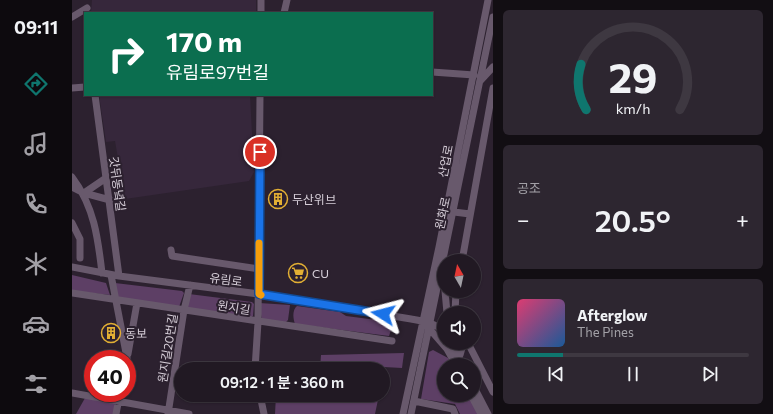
<!DOCTYPE html>
<html lang="ko">
<meta charset="utf-8">
<style>
:root{--surface:#211923;--page:#2d2630;--text:#f1f3f6;--muted:#a2a0a6;--line:#3e3841;--accent:#0f766e}
body{margin:0;font-family:Commissioner,"Noto Sans KR",sans-serif;background:var(--page);color:var(--text);height:100vh;display:flex;flex-direction:column;font-size:15px;white-space:nowrap}
*{box-sizing:border-box;margin:0}
p{font-size:13px;color:var(--muted)}
.icon{flex:none;width:22px;height:22px;fill:none;stroke:currentColor;stroke-width:2;stroke-linecap:round;stroke-linejoin:round}
.map{position:relative;flex:1;overflow:hidden}
.drawer{display:flex;flex-direction:column;gap:10px;padding:10px;background:#120e13;width:280px}
.drawer>*{flex:none}
.guide{position:absolute;left:12px;top:12px;width:349px;height:84px;border-radius:0px;box-shadow:0 1px 3px #0004,0 0 0 1px var(--line);background:#0b6e4f;color:#fff;overflow:hidden}
.needle{width:26px;rotate:351deg}
.tools{position:absolute;left:365px;top:254px;display:grid;gap:8px}
.tools a{display:grid;place-items:center;width:44px;height:44px;border-radius:50%;background:var(--surface);box-shadow:0 1px 3px #0004,0 0 0 1px var(--line);font-size:20px}
.speed{position:absolute;left:12px;top:350px;display:flex;gap:8px;font-size:20px;font-weight:700;text-align:center}
.speed>*{display:grid;place-content:center;width:52px;height:52px;border-radius:50%;background:var(--surface);box-shadow:0 1px 3px #0004,0 0 0 1px var(--line);line-height:1}
.speed .limit{border:6px solid #d22;background:#fff;color:#111}
.pin{position:absolute;display:grid;place-items:center;width:34px;height:34px;color:#fff;margin:-17px;border:2px solid #fff;border-radius:50%;box-shadow:0 1px 4px #0007}
.me{position:absolute;width:44px;margin:-22px;rotate:279deg;stroke-linejoin:round;filter:drop-shadow(0 0 3px #0008)}
.turn{display:flex;align-items:center;gap:14px;height:84px;padding:0 16px;font-size:18px}
.turn .icon{width:52px;height:52px;stroke-width:2.5}
.turn b{display:block;font-size:28px;line-height:34px}
.big{font-size:30px;font-weight:600;line-height:1.1}
.drawer .card{flex:1;display:flex;flex-direction:column;justify-content:center;gap:6px;min-width:0;padding:0 14px;border-radius:6px;background:var(--page)}
.drawer .dial{align-items:center;gap:0}
.dial svg{height:104px;overflow:visible;fill:none;stroke:var(--line);stroke-width:7;stroke-linecap:round;text-anchor:middle}
.dial text{fill:var(--text);stroke:none}
.song{display:flex;align-items:center;gap:12px}
.cover{width:48px;height:48px;border-radius:6px;background:linear-gradient(135deg,hsl(340 70% 55%),hsl(210 70% 35%))}
.played{height:4px;border-radius:2px;background:linear-gradient(90deg,var(--accent) 20%,var(--line) 20%)}
.keys{display:flex;justify-content:space-around;direction:ltr}
.heat{display:flex;justify-content:space-between;align-items:center;font-size:22px;direction:ltr}
.trip{position:absolute;left:102px;top:362px;width:216px;height:40px;border-radius:20px;background:var(--surface);box-shadow:0 1px 3px #0004,0 0 0 1px var(--line);font-weight:600;line-height:40px;text-align:center}
main{display:flex;flex:1;min-height:0}
.menu{display:flex;flex-direction:column;width:72px;justify-content:space-around;align-items:center;background:#0d0a0e;color:var(--muted)}
.menu .icon{width:28px;height:28px}
.menu .active{color:var(--accent)}
.menu b{font-size:18px;color:var(--text)}
.map>svg:first-child{display:block}
.built{fill:#36273b}
.green{fill:#5d3f65}
.lines{fill:none;stroke-linecap:round;stroke-linejoin:round}
.minor{stroke:#68596c;stroke-width:7}
.route-casing{stroke:#114b97;stroke-width:10}
.route{stroke:#1a73e8;stroke-width:7}
.slow{stroke:#f59e0b;stroke-width:7}
.labels{text-anchor:middle;dominant-baseline:central;stroke-width:4;stroke-linejoin:round;paint-order:stroke}
.street-label{font-size:12px;fill:#d6ced8;stroke:#2c212f}
.poi-label{font-size:12px;fill:#d6ced8;stroke:#2c212f;text-anchor:start}
</style>
<main>
<nav class="menu">
<b>09:11</b>
<svg class="icon active" aria-label="directions" viewBox="0 0 24 24"><path d="M12 3l9 9-9 9-9-9zM9 14v-3h6M13 9l2 2-2 2"/></svg>
<svg class="icon" aria-label="music" viewBox="0 0 24 24"><path d="M9 18V5l10-2v13"/><circle cx="6" cy="18" r="3"/><circle cx="16" cy="16" r="3"/></svg>
<svg class="icon" aria-label="phone" viewBox="0 0 24 24"><path d="M5 4h4l2 5-3 2q2 4 5 5l2-3 5 2v4C11 20 4 13 5 4z"/></svg>
<svg class="icon" aria-label="climate" viewBox="0 0 24 24"><path d="M12 3v18M4 7l16 10M4 17L20 7"/></svg>
<svg class="icon" aria-label="car" viewBox="0 0 24 24"><path d="M5 17H2v-5l4-1 3-4h7l3 4 3 1v5h-3M9 17h6M6 11h13"/><circle cx="7" cy="17" r="2"/><circle cx="17" cy="17" r="2"/></svg>
<svg class="icon" aria-label="filters" viewBox="0 0 24 24"><path d="M4 7h16M4 17h16"/><circle cx="9" cy="7" r="2"/><circle cx="15" cy="17" r="2"/></svg>
</nav>
<div class="map">
<svg width="421" height="414" viewBox="0 0 421 414">
<rect width="100%" height="100%" fill="#2c212f"/>
<path class="built" d="M20,0H184V13H19Z
M27,95H178L182,172L177,181L53,199L43,141L34,142Z"/>
<path class="green" d="M0,275L34,283L38,295L0,291Z
M43,283L110,291L112,293L107,307L44,298Z
M117,294L180,302L182,304L181,316L178,318L115,308Z
M187,303L218,305L216,320L213,323L190,320Z
M225,306L268,312L274,316L320,322L321,324L317,336L223,324C221,319 220,310 225,306Z
M361,350L376,358L380,365H372V395H396L406,414H388L383,404L349,399L357,352Z
M332,353L330,368L312,367L311,372V369H248L249,355Z
M204,395H307L303,414H203Z
M13,398L44,404L41,414H4Z"/>
<g class="lines">
<path class="minor" d="M189,13V0
M212,13L215,0
M0,17L15,8
M360,72L402,75
M408,81L421,67
M0,88L13,87
M23,95L47,276
M0,177C22,206 26,238 30,273
M0,187L12,193L38,200
M12,193L34,178
M382,212L398,214
M0,223L8,239V258
M99,250L100,256L187,269
M390,261L421,88
M0,267L47,276L187,294L339,319C350,321 366,323 372,333
M39,275L55,358
M373,291L375,313
M0,293L320,341
M383,313L384,291
M355,326L375,349L384,365
M378,343L391,365
M396,343L421,392
M56,354L65,303
M388,355L390,348L395,343
M183,369L186,322L188,95
M402,387L416,414
M0,393L117,414
M188,395L192,414
M399,395L409,414
M342,401L381,409L383,414
M44,414L48,393
M96,414L112,310L118,285
M331,414L367,247L416,0
M339,414L421,17"/>
</g>
<g class="lines">
<g class="route-casing">
<path id="route" d="M188,152L187,294L311,314"/>
</g>
<use href="#route" class="route"/>
<path class="slow" d="M187,243V294L189,295"/>
</g>
<defs>
<g id="building-ring" transform="scale(1)"><circle r="9.5" fill="#2c212f" stroke="#e2af34" stroke-width="1.5"/><path d="M-4-6H4V6H1V3H-1V6H-4ZM-2.5-4.3h1.7v1.8h-1.7ZM.8-4.3h1.7v1.8H.8ZM-2.5-1h1.7V.8h-1.7ZM.8-1h1.7V.8H.8Z" fill="#e2af34"/></g>
<g id="supermarket-ring" transform="scale(1)"><circle r="9.5" fill="#2c212f" stroke="#e2af34" stroke-width="1.5"/><path d="M-6-5.5h2.5l.6 2H6L4.5 2H-2.5L-4.4-4H-6ZM-1.5 3.2a1.3 1.3 0 1 0 .1 0ZM3 3.2a1.3 1.3 0 1 0 .1 0Z" fill="#e2af34"/></g>
</defs>
<g fill-rule="evenodd">
<use href="#building-ring" x="206" y="199"/>
<use href="#supermarket-ring" x="226" y="273"/>
<use href="#building-ring" x="39" y="333"/>
</g>
<g class="labels">
<g class="street-label">
<text transform="translate(373 161) rotate(-79)">산업로</text>
<text transform="translate(46 184) rotate(82)">갓뒤동녘길</text>
<text transform="translate(370 213) rotate(-78)">원화로</text>
<text transform="translate(154 279) rotate(8)">유림로</text>
<text transform="translate(162 307) rotate(9)">원지길</text>
<text transform="translate(95 348) rotate(-81)">원지길20번길</text>
</g>
<g class="poi-label">
<text x="220" y="199">두산위브</text>
<text x="240" y="273">CU</text>
<text x="53" y="333">동보</text>
</g>
</g>
</svg>
<div class="tools">
<a><svg class="needle" viewBox="-14 -14 28 28"><path d="M0-13l5 13h-10z" fill="#e53935"/><path d="M0 13l5-13h-10z" fill="#a2a0a6"/></svg></a>
<a><svg class="icon" aria-label="sound" viewBox="0 0 24 24"><path d="M4 9h4l5-4v14l-5-4H4zM17 9q2 3 0 6"/></svg></a>
<a><svg class="icon" aria-label="search" viewBox="0 0 24 24"><circle cx="10" cy="10" r="6"/><path d="M15 15l6 6"/></svg></a>
</div>
<div class="speed"><div class="limit">40</div></div>
<div class="pin" style="left:188px;top:152px;background:#d93025"><svg class="icon" aria-label="arrive" viewBox="0 0 24 24"><path d="M6 21V4h12l-3 4 3 4H6"/></svg></div>
<svg class="me" style="left:311px;top:314px" viewBox="-20 -20 40 40"><path d="M0-17L14 15 0 8-14 15z" fill="#1a73e8" stroke="#fff" stroke-width="4"/></svg>
<div class="trip">09:12 · 1 분 · 360 m</div>
<div class="guide">
<div class="turn"><svg class="icon" aria-label="right" viewBox="0 0 24 24"><path d="M7 20v-9h11M14 6l5 5-5 5"/></svg><div><b>170 m</b>유림로97번길</div></div>
</div>
</div>
<section class="drawer">
<div class="card dial"><svg viewBox="0 0 100 80">
<path d="M14 69A42 42 0 1 1 86 69"/>
<path d="M14 69A42 42 0 0 1 10 34" stroke="#0f766e"/>
<text x="50" y="56" font-size="32" font-weight="700">29</text>
<text x="50" y="72" font-size="11">km/h</text>
</svg></div>
<div class="card"><p>공조</p>
<div class="heat"><a>−</a><b class="big">20.5°</b><a>+</a></div>
</div>
<div class="card">
<div class="song"><i class="cover"></i><div><b>Afterglow</b><p>The Pines</p></div></div>
<div class="played"></div>
<div class="keys"><svg class="icon" aria-label="previous" viewBox="0 0 24 24"><path d="M18 5L8 12l10 7zM5 5v14"/></svg><svg class="icon" aria-label="pause" viewBox="0 0 24 24"><path d="M8 5v14M16 5v14"/></svg><svg class="icon" aria-label="next" viewBox="0 0 24 24"><path d="M6 5l10 7-10 7zM19 5v14"/></svg></div>
</div>
</section>
</main>
